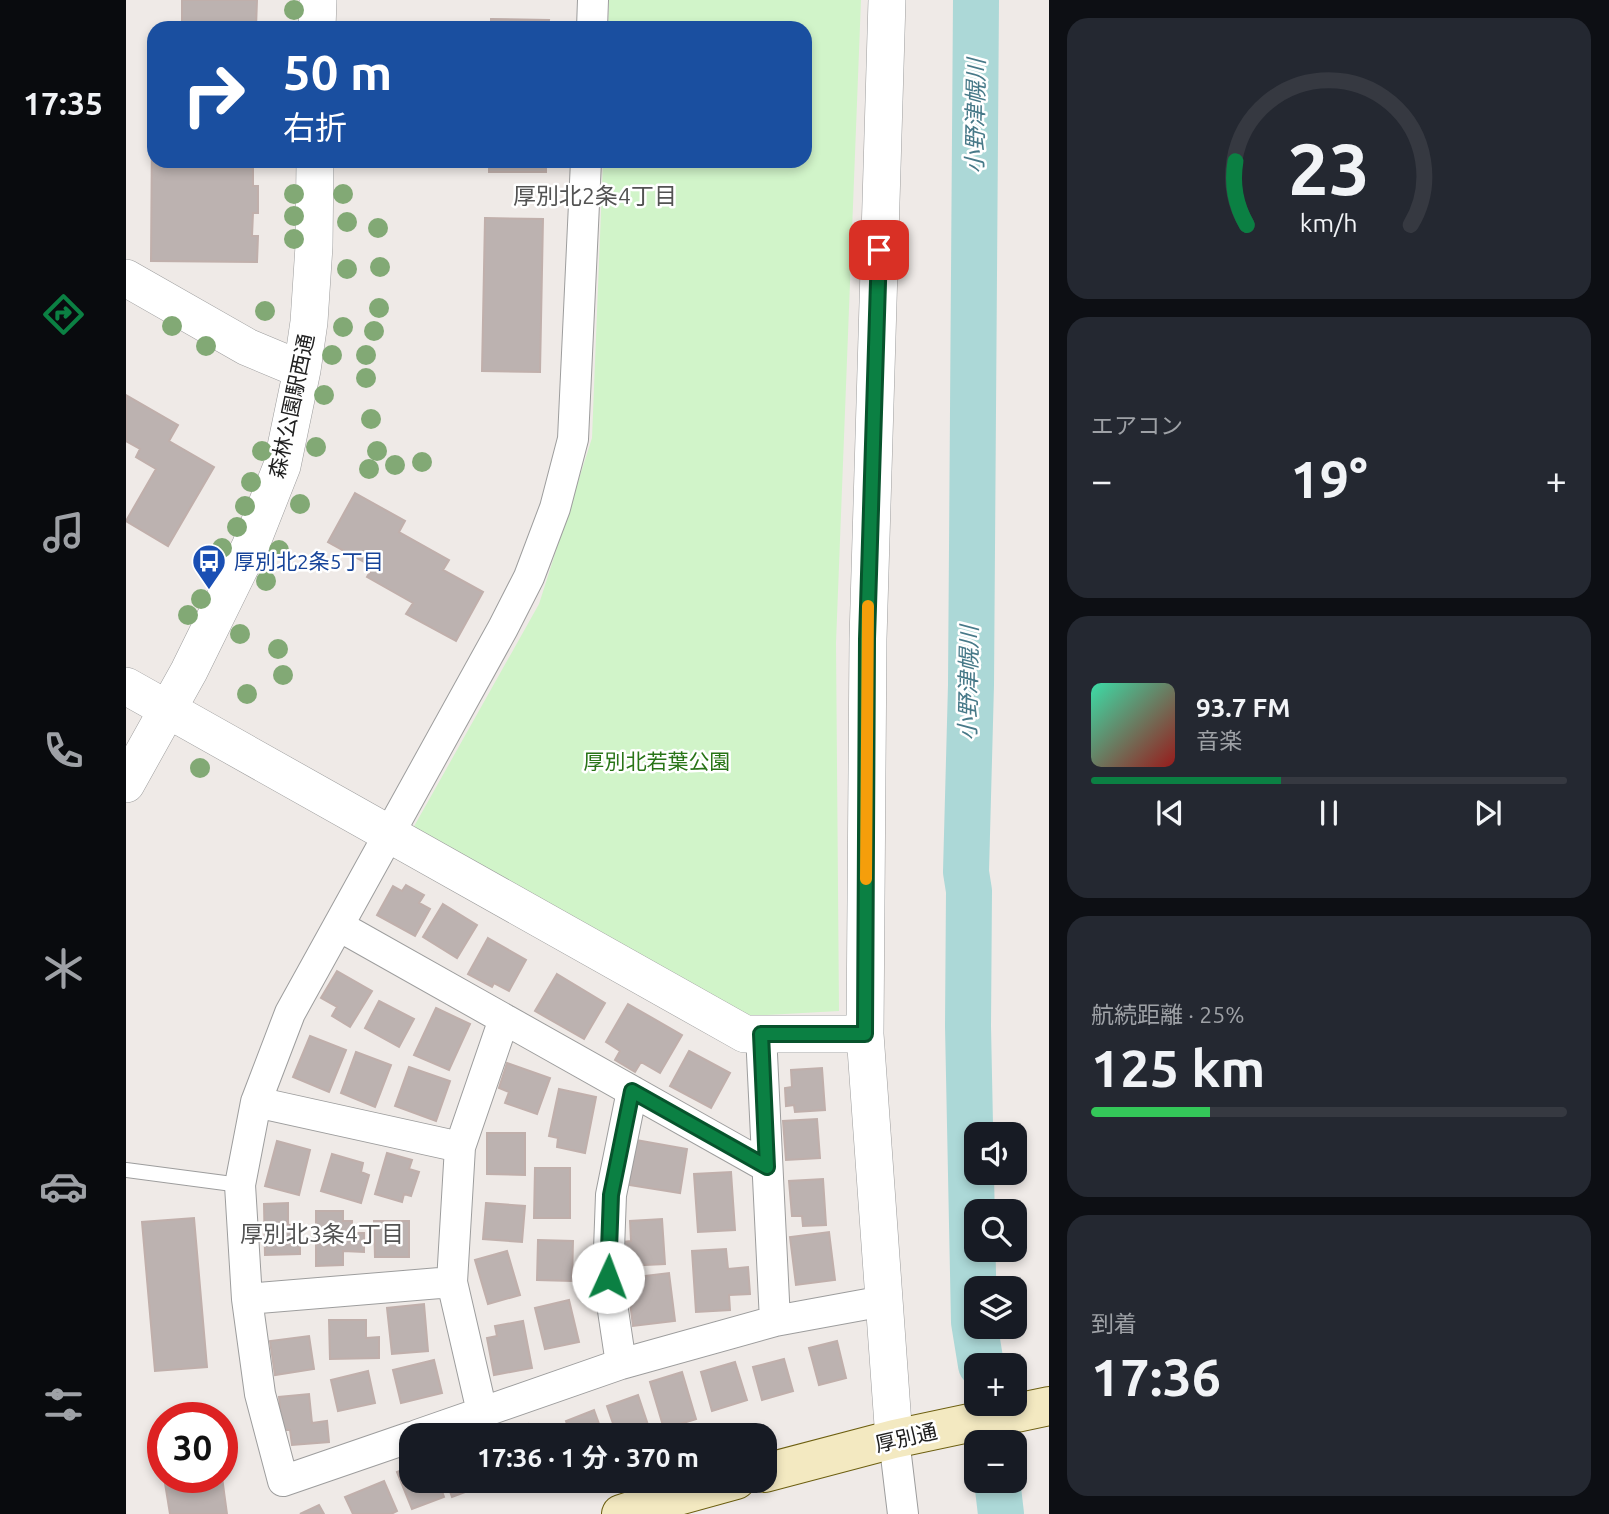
<!DOCTYPE html>
<html lang="ja">
<meta charset="utf-8">
<style>
:root{--surface:#171b24;--page:#242831;--text:#f1f3f6;--muted:#9ea1a6;--line:#363941;--accent:#0b8043}
body{margin:0;font-family:Ubuntu,"Noto Sans JP",sans-serif;background:var(--page);color:var(--text);height:100vh;display:flex;flex-direction:column;font-size:26px;white-space:nowrap}
*{box-sizing:border-box;margin:0}
p{font-size:23px;color:var(--muted)}
.icon{flex:none;width:38px;height:38px;fill:none;stroke:currentColor;stroke-width:2;stroke-linecap:round;stroke-linejoin:round}
.map{position:relative;flex:1;overflow:hidden}
.sheet{display:flex;flex-direction:column;gap:18px;padding:18px;background:#0d0f14;width:560px}
.sheet>*{flex:none}
.hud{position:absolute;left:21px;top:21px;width:665px;height:147px;border-radius:21px;box-shadow:0 4px 10px #0003;background:#1a4fa0;color:#fff;overflow:hidden}
.buttons{position:absolute;left:838px;top:1122px;display:grid;gap:14px}
.buttons a{display:grid;place-items:center;width:63px;height:63px;border-radius:14px;background:var(--surface);box-shadow:0 4px 10px #0003;font-size:35px}
.speed{position:absolute;left:21px;top:1402px;display:flex;gap:14px;font-size:35px;font-weight:700;text-align:center}
.speed>*{display:grid;place-content:center;width:91px;height:91px;border-radius:50%;background:var(--surface);box-shadow:0 4px 10px #0003;line-height:1}
.speed .limit{border:10px solid #d22;background:#fff;color:#111}
.pin{position:absolute;display:grid;place-items:center;width:60px;height:60px;color:#fff;margin:-30px;border-radius:14px;box-shadow:0 4px 10px #0006}
.me{position:absolute;width:77px;margin:-38px;rotate:2deg;stroke-linejoin:round;filter:drop-shadow(0 0 5px #0008)}
.turn{display:flex;align-items:center;gap:24px;height:147px;padding:0 21px;font-size:32px}
.turn .icon{width:91px;height:91px;stroke-width:2.5}
.turn b{display:block;font-size:49px;line-height:60px}
.big{font-size:52px;font-weight:700;line-height:1.1}
.sheet .widget{flex:1;display:flex;flex-direction:column;justify-content:center;gap:10px;min-width:0;padding:0 24px;border-radius:21px;background:var(--page)}
.sheet .dial{align-items:center;gap:0}
.dial svg{height:182px;overflow:visible;fill:none;stroke:var(--line);stroke-width:7;stroke-linecap:round;text-anchor:middle}
.dial text{fill:var(--text);stroke:none}
.song{display:flex;align-items:center;gap:21px}
.cover{width:84px;height:84px;border-radius:10px;background:linear-gradient(135deg,hsl(160 70% 55%),hsl(0 70% 35%))}
.played{height:7px;border-radius:4px;background:linear-gradient(90deg,var(--accent) 40%,var(--line) 40%)}
.keys{display:flex;justify-content:space-around;direction:ltr}
.heat{display:flex;justify-content:space-between;align-items:center;font-size:38px;direction:ltr}
.charge{height:10px;border-radius:5px;background:linear-gradient(90deg,#34c759 25%,var(--line) 0)}
.trip{position:absolute;left:273px;top:1423px;width:378px;height:70px;border-radius:21px;background:var(--surface);box-shadow:0 4px 10px #0003;font-weight:700;line-height:70px;text-align:center}
main{display:flex;flex:1;min-height:0}
.tabs{display:flex;flex-direction:column;width:126px;justify-content:space-around;align-items:center;background:#090b0e;color:var(--muted)}
.tabs .icon{width:49px;height:49px}
.tabs .selected{color:var(--accent)}
.tabs b{font-size:32px;color:var(--text)}
.map>svg:first-child{display:block}
.park{fill:#d1f4c9}
.lines{fill:none;stroke-linecap:round;stroke-linejoin:round}
.river{stroke:#acd8d7;stroke-width:46}
.building{fill:#bcb2b0;stroke:#c0afab;stroke-width:2}
.service-casing{stroke:#9d9d9d;stroke-width:16}
.minor-casing{stroke:#9d9d9d;stroke-width:32}
.tertiary-casing{stroke:#9d9d9d;stroke-width:38}
.secondary-casing{stroke:#6d5f10;stroke-width:40}
.service{stroke:#fff;stroke-width:14}
.minor{stroke:#fff;stroke-width:30}
.tertiary{stroke:#fff;stroke-width:37}
.secondary{stroke:#f3e9c1;stroke-width:38}
.tree{fill:#82a975}
.route-casing{stroke:#07532c;stroke-width:18}
.route{stroke:#0b8043;stroke-width:12}
.slow{stroke:#f59e0b;stroke-width:12}
.labels{text-anchor:middle;dominant-baseline:central;stroke-width:5;stroke-linejoin:round;paint-order:stroke}
.street-label{font-size:21px;fill:#202020;stroke:#fff}
.transit-label{font-size:21px;fill:#164399;stroke:#fff;text-anchor:start}
.park-label{font-size:21px;fill:#287417;stroke:#fff}
.water-label{font-size:23px;font-style:italic;fill:#477988;stroke:#fff}
.neighbourhood-label{font-size:23px;fill:#535353;stroke:#fff}
</style>
<main>
<nav class="tabs">
<b>17:35</b>
<svg class="icon selected" aria-label="directions" viewBox="0 0 24 24"><path d="M12 3l9 9-9 9-9-9zM9 14v-3h6M13 9l2 2-2 2"/></svg>
<svg class="icon" aria-label="music" viewBox="0 0 24 24"><path d="M9 18V5l10-2v13"/><circle cx="6" cy="18" r="3"/><circle cx="16" cy="16" r="3"/></svg>
<svg class="icon" aria-label="phone" viewBox="0 0 24 24"><path d="M5 4h4l2 5-3 2q2 4 5 5l2-3 5 2v4C11 20 4 13 5 4z"/></svg>
<svg class="icon" aria-label="climate" viewBox="0 0 24 24"><path d="M12 3v18M4 7l16 10M4 17L20 7"/></svg>
<svg class="icon" aria-label="car" viewBox="0 0 24 24"><path d="M5 17H2v-5l4-1 3-4h7l3 4 3 1v5h-3M9 17h6M6 11h13"/><circle cx="7" cy="17" r="2"/><circle cx="17" cy="17" r="2"/></svg>
<svg class="icon" aria-label="filters" viewBox="0 0 24 24"><path d="M4 7h16M4 17h16"/><circle cx="9" cy="7" r="2"/><circle cx="15" cy="17" r="2"/></svg>
</nav>
<div class="map">
<svg width="923" height="1514" viewBox="0 0 923 1514">
<rect width="100%" height="100%" fill="#efeae7"/>
<path class="park" d="M483,0H735L710,643L713,1011L620,1016L286,830L413,604L466,438L477,161H679V28H482Z"/>
<g class="lines">
<path class="river" d="M850,0L845,685L840,872L843,891L842,1026L848,1322L855,1365
M861,1404L866,1442
M871,1480L875,1514"/>
</g>
<path class="building" d="M56,0H131L130,28H56Z
M365,19L423,20L422,28H365Z
M26,134H28V161H133V163H127V186H132V213H127L126,236H132L131,262L25,261Z
M363,161H420V172H363Z
M359,218L417,219L414,372L356,371Z
M0,395L52,425L43,441L88,467L42,546L0,521L30,469L10,457L14,449L0,441Z
M229,493L279,521L273,532L323,560L317,570L357,592L330,641L280,614L287,603L241,577L247,567L202,542Z
M280,885L298,895L293,903L304,909L289,936L251,915L267,886L276,891Z
M317,904L351,925L331,958L297,937Z
M362,938L400,960L383,991L368,983L366,987L342,974Z
M211,971L246,991L224,1027L206,1016L211,1007L195,998Z
M431,974L479,1003L458,1039L409,1011Z
M253,1001L288,1019L273,1047L239,1028Z
M502,1004L556,1035L534,1073L515,1062L509,1072L489,1060L494,1051L480,1042Z
M310,1008L344,1024L323,1070L288,1055Z
M184,1036L220,1050L203,1092L167,1077Z
M563,1051L604,1073L585,1108L544,1086Z
M230,1052L265,1065L249,1107L215,1093Z
M381,1063L424,1078L411,1114L379,1103L383,1092L373,1088Z
M283,1067L324,1081L310,1121L269,1106Z
M696,1068L699,1110L669,1112L668,1105L660,1106L659,1088L666,1087L665,1070Z
M433,1089L470,1097L459,1153L431,1147L432,1138L423,1136Z
M691,1119L694,1158L660,1160L657,1121Z
M361,1133H399V1175L361,1174Z
M510,1140L561,1149L554,1193L503,1185Z
M151,1141L184,1150L173,1195L139,1186Z
M261,1153L286,1160L283,1169L293,1172L285,1196L278,1194L276,1202L249,1194Z
M206,1154L237,1163L235,1172L243,1175L235,1203L195,1191Z
M409,1168H444V1218H408Z
M605,1172L609,1230L572,1232L568,1174Z
M697,1179L700,1225L677,1226L676,1216H666L663,1181Z
M162,1203V1225L174,1224V1254L139,1255L138,1204Z
M360,1203L399,1206L396,1242L357,1239Z
M190,1211H217V1221H226V1233H238V1252L217,1251V1265L190,1266Z
M68,1218L81,1367L29,1371L16,1222Z
M536,1219L539,1264L498,1266L497,1242L505,1241L504,1221Z
M248,1221H283V1257H249Z
M703,1232L709,1280L670,1285L664,1237Z
M412,1240L447,1241L446,1281L411,1280Z
M600,1249L602,1269L622,1267L624,1294L603,1295L604,1310L570,1312L566,1251Z
M381,1251L394,1295L362,1304L349,1260Z
M543,1273L549,1321L507,1326L501,1278Z
M443,1300L453,1342L419,1349L409,1308Z
M298,1304L302,1351L266,1354L261,1308Z
M203,1320H240V1338L253,1337V1358L204,1359Z
M397,1321L406,1368L368,1375L361,1338L371,1336L369,1326Z
M183,1336L188,1369L149,1375L144,1341Z
M711,1341L720,1378L693,1385L683,1348Z
M658,1359L667,1391L636,1400L627,1367Z
M308,1360L316,1393L275,1403L267,1370Z
M609,1362L621,1400L586,1411L575,1372Z
M242,1371L249,1403L212,1411L205,1380Z
M556,1372L570,1419L538,1429L524,1382Z
M183,1394L186,1423L201,1421L203,1442L166,1445L164,1430H156L153,1397Z
M512,1395L524,1431L513,1435H491L481,1406Z
M468,1410L477,1435H445L440,1421Z
M37,1423V1468L30,1424Z
M402,1424L405,1432L417,1428L420,1435H386L384,1430Z
M285,1466V1480H312L318,1497L286,1509L271,1472Z
M38,1477H96L101,1514H44Z
M320,1480H365L366,1482L326,1497Z
M258,1481L271,1511L265,1514H227L219,1497Z
M193,1505L198,1514H174Z"/>
<g class="lines">
<g class="service-casing">
<path id="service" d="M0,1170L114,1185"/>
</g>
<g class="minor-casing">
<path id="minor" d="M466,28L467,0
M213,926L641,1167
M635,1034L649,1321
M130,1102L334,1147
M121,1299L326,1282
M495,1364L482,1277L485,1195L506,1091
M356,1412L326,1282L334,1147L378,1019
M291,1435L495,1364L649,1321L758,1301
M285,1437L157,1481L134,1394L121,1299L114,1185L130,1102L164,1013L377,628L403,577L429,508L447,439L460,161
M768,1439L777,1514"/>
</g>
<g class="tertiary-casing">
<path id="tertiary" d="M761,0L742,639L739,1034L768,1439
M191,28L192,0
M0,278L121,347L176,370
M0,686L619,1034H739
M0,784L63,671L124,547L156,466L176,370L183,322L188,246L189,161"/>
</g>
<g class="secondary-casing">
<path id="secondary" d="M639,1473L768,1439L923,1406
M495,1514L541,1499L610,1480"/>
</g>
<use href="#service" class="service"/>
<use href="#minor" class="minor"/>
<use href="#tertiary" class="tertiary"/>
<use href="#secondary" class="secondary"/>
</g>
<g class="tree">
<circle cx="168" cy="10" r="10"/>
<circle cx="168" cy="194" r="10"/>
<circle cx="217" cy="194" r="10"/>
<circle cx="168" cy="216" r="10"/>
<circle cx="221" cy="222" r="10"/>
<circle cx="252" cy="228" r="10"/>
<circle cx="168" cy="239" r="10"/>
<circle cx="254" cy="267" r="10"/>
<circle cx="221" cy="269" r="10"/>
<circle cx="253" cy="308" r="10"/>
<circle cx="139" cy="311" r="10"/>
<circle cx="46" cy="326" r="10"/>
<circle cx="217" cy="327" r="10"/>
<circle cx="248" cy="331" r="10"/>
<circle cx="80" cy="346" r="10"/>
<circle cx="206" cy="355" r="10"/>
<circle cx="240" cy="355" r="10"/>
<circle cx="240" cy="378" r="10"/>
<circle cx="198" cy="395" r="10"/>
<circle cx="245" cy="419" r="10"/>
<circle cx="190" cy="447" r="10"/>
<circle cx="136" cy="451" r="10"/>
<circle cx="251" cy="451" r="10"/>
<circle cx="296" cy="462" r="10"/>
<circle cx="269" cy="465" r="10"/>
<circle cx="243" cy="469" r="10"/>
<circle cx="125" cy="482" r="10"/>
<circle cx="174" cy="504" r="10"/>
<circle cx="119" cy="506" r="10"/>
<circle cx="111" cy="527" r="10"/>
<circle cx="96" cy="548" r="10"/>
<circle cx="153" cy="550" r="10"/>
<circle cx="84" cy="570" r="10"/>
<circle cx="140" cy="581" r="10"/>
<circle cx="75" cy="599" r="10"/>
<circle cx="62" cy="615" r="10"/>
<circle cx="114" cy="634" r="10"/>
<circle cx="152" cy="649" r="10"/>
<circle cx="157" cy="675" r="10"/>
<circle cx="121" cy="694" r="10"/>
<circle cx="74" cy="768" r="10"/>
</g>
<g class="lines">
<g class="route-casing">
<path id="route" d="M482,1277L485,1195L506,1091L641,1167L635,1034H739L741,639L753,250"/>
</g>
<use href="#route" class="route"/>
<path class="slow" d="M740,879L742,606"/>
</g>
<defs>
<g id="bus-pin" transform="scale(1.75)"><path d="M0 17L-7.5 6A9.5 9.5 0 1 1 7.5 6Z" fill="#1a4fb4" stroke="#fff"/><path d="M-5-6H5V4H4V6H2V4H-2V6H-4V4H-5ZM-3.5-4V0h7V-4ZM-3.5 1.2v1.5H-2V1.2ZM2 1.2v1.5H3.5V1.2Z" fill="#fff"/></g>
</defs>
<g fill-rule="evenodd">
<use href="#bus-pin" x="83" y="561"/>
</g>
<g class="labels">
<g class="street-label">
<text transform="translate(165 406) rotate(-78)">森林公園駅西通</text>
<text transform="translate(780 1437) rotate(-13)">厚別通</text>
</g>
<g class="transit-label">
<text x="108" y="561">厚別北2条5丁目</text>
</g>
<g class="park-label">
<text x="531" y="761">厚別北若葉公園</text>
</g>
<g class="water-label">
<text transform="translate(849 116) rotate(-89)">小野津幌川</text>
<text transform="translate(842 683) rotate(-89)">小野津幌川</text>
</g>
<g class="neighbourhood-label">
<text x="469" y="195">厚別北2条4丁目</text>
<text x="196" y="1233">厚別北3条4丁目</text>
</g>
</g>
</svg>
<div class="buttons">
<a><svg class="icon" aria-label="sound" viewBox="0 0 24 24"><path d="M4 9h4l5-4v14l-5-4H4zM17 9q2 3 0 6"/></svg></a>
<a><svg class="icon" aria-label="search" viewBox="0 0 24 24"><circle cx="10" cy="10" r="6"/><path d="M15 15l6 6"/></svg></a>
<a><svg class="icon" aria-label="layers" viewBox="0 0 24 24"><path d="M12 4l9 5-9 5-9-5zM3 14l9 5 9-5"/></svg></a>
<a>+</a>
<a>−</a>
</div>
<div class="speed"><div class="limit">30</div></div>
<div class="pin" style="left:753px;top:250px;background:#d93025"><svg class="icon" aria-label="arrive" viewBox="0 0 24 24"><path d="M6 21V4h12l-3 4 3 4H6"/></svg></div>
<svg class="me" style="left:482px;top:1277px" viewBox="-20 -20 40 40"><circle r="19" fill="#fff"/><path d="M0-13L10 11 0 6-10 11z" fill="#0b8043"/></svg>
<div class="trip">17:36 · 1 分 · 370 m</div>
<div class="hud">
<div class="turn"><svg class="icon" aria-label="right" viewBox="0 0 24 24"><path d="M7 20v-9h11M14 6l5 5-5 5"/></svg><div><b>50 m</b>右折</div></div>
</div>
</div>
<section class="sheet">
<div class="widget dial"><svg viewBox="0 0 100 80">
<path d="M14 69A42 42 0 1 1 86 69"/>
<path d="M14 69A42 42 0 0 1 9 41" stroke="#0b8043"/>
<text x="50" y="56" font-size="32" font-weight="700">23</text>
<text x="50" y="72" font-size="11">km/h</text>
</svg></div>
<div class="widget"><p>エアコン</p>
<div class="heat"><a>−</a><b class="big">19°</b><a>+</a></div>
</div>
<div class="widget">
<div class="song"><i class="cover"></i><div><b>93.7 FM</b><p>音楽</p></div></div>
<div class="played"></div>
<div class="keys"><svg class="icon" aria-label="previous" viewBox="0 0 24 24"><path d="M18 5L8 12l10 7zM5 5v14"/></svg><svg class="icon" aria-label="pause" viewBox="0 0 24 24"><path d="M8 5v14M16 5v14"/></svg><svg class="icon" aria-label="next" viewBox="0 0 24 24"><path d="M6 5l10 7-10 7zM19 5v14"/></svg></div>
</div>
<div class="widget"><p>航続距離 · 25%</p><b class="big">125 km</b><div class="charge"></div></div>
<div class="widget"><p>到着</p><b class="big">17:36</b></div>
</section>
</main>
